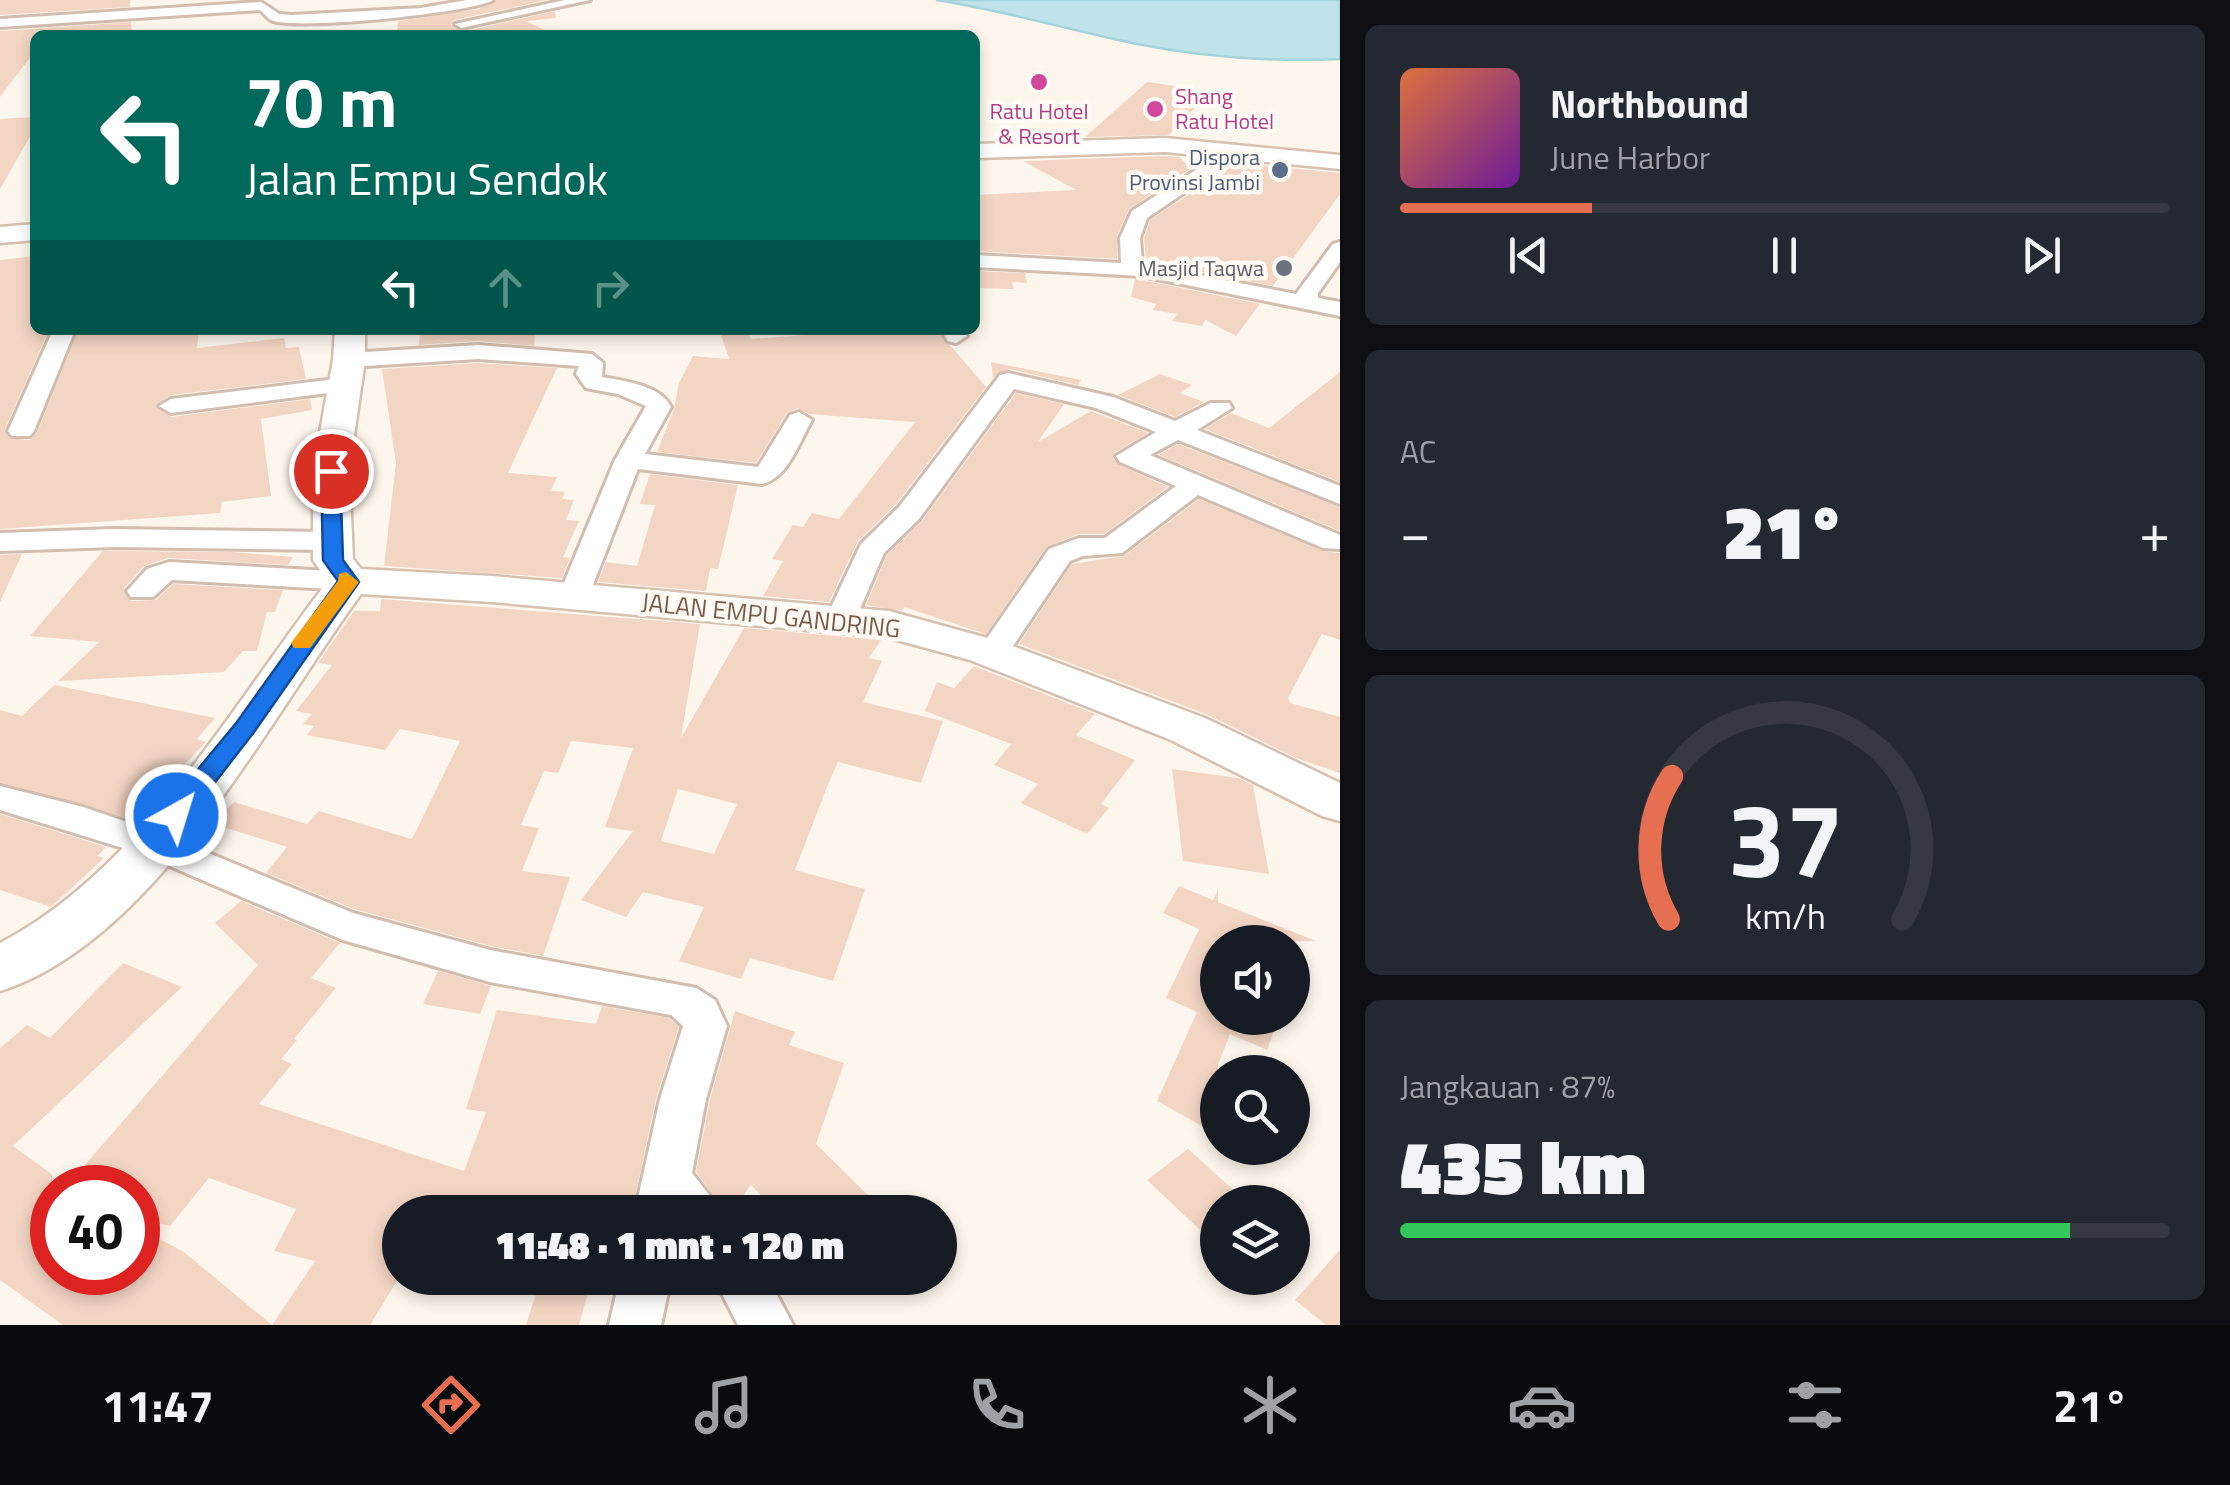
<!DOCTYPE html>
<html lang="id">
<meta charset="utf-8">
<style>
:root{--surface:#171b24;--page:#242831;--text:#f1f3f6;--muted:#9ea1a6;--line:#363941;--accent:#e76f51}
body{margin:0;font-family:"Titillium Web",sans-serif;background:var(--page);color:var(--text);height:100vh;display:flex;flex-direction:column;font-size:38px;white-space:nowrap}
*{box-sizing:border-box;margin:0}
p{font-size:32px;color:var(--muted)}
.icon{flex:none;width:55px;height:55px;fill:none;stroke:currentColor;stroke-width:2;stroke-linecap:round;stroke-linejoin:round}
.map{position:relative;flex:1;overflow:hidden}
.sheet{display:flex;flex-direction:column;gap:25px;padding:25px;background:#0d0f14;width:890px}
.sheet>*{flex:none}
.banner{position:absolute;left:30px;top:30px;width:950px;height:305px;border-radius:15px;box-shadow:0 5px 15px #0003;background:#00695c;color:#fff;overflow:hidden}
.tools{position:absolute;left:1200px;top:925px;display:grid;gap:20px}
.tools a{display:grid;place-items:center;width:110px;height:110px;border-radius:50%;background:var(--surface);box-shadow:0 5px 15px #0003;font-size:50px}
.speed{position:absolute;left:30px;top:1165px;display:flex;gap:20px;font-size:50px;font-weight:700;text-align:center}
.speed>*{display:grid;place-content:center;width:130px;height:130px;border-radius:50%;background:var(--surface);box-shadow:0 5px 15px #0003;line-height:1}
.speed .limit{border:15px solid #d22;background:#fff;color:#111}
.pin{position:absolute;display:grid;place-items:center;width:85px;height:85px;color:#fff;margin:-42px;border:5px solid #fff;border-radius:50%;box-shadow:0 2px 10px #0007}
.me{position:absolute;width:110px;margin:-55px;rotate:39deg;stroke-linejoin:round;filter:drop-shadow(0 0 8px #0008)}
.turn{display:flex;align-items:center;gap:35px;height:210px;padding:0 50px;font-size:45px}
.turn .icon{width:130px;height:130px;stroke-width:2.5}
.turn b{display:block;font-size:70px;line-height:85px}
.lanes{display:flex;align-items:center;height:95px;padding:0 50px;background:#0003;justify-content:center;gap:50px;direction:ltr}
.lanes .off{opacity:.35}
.big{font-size:75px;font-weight:800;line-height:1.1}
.sheet .tile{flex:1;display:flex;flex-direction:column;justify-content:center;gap:15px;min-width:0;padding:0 35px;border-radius:15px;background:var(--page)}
.sheet .dial{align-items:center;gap:0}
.dial svg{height:260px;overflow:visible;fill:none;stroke:var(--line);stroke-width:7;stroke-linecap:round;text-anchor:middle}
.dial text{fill:var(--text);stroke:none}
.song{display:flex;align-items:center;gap:30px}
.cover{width:120px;height:120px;border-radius:15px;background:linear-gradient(135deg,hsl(20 70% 55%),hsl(280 70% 35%))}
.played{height:10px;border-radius:5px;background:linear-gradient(90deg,var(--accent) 25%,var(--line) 25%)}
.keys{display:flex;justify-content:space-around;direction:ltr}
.heat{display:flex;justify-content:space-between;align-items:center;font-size:55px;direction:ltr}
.charge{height:15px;border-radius:8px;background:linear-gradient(90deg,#34c759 87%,var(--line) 0)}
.trip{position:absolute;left:382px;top:1195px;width:575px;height:100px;border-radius:50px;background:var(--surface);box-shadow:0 5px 15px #0003;font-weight:800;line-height:100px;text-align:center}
.tabs{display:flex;height:160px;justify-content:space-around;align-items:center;background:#090b0e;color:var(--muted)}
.tabs .icon{width:70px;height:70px}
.tabs .current{color:var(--accent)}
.tabs b{font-size:45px;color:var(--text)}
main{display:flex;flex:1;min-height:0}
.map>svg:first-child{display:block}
.water{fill:#bfe3e8;stroke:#a5d3da;stroke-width:2.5}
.building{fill:#f3d5c3;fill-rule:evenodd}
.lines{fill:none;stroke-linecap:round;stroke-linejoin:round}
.street-casing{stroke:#d1beb0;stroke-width:6}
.secondary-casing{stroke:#d6c0b0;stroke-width:5}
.street{fill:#fff;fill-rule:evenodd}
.secondary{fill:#fff;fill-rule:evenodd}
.route{fill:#1a73e8;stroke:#114b97;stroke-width:2.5}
.slow{fill:#f59e0b}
.hotel-dot{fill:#d1479c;stroke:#fffaf3;stroke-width:4}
.service-dot{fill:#5c6f8a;stroke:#fffaf3;stroke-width:4}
.worship-dot{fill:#6b7280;stroke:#fffaf3;stroke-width:4}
.labels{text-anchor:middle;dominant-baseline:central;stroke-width:9;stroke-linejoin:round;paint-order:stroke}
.far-hotel-label{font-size:22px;fill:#b23c85;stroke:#fffaf3;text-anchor:start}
.far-service-label{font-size:22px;fill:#4e5e75;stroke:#fffaf3;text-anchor:end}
.far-worship-label{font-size:22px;fill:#5b616d;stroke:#fffaf3;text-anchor:end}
.street-label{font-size:25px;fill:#7a5c4d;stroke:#fffaf3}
</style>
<main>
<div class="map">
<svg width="1340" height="1325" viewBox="0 0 1340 1325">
<rect width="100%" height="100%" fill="#fdf6ec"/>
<path class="water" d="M936,0H1340V59C1271,62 1200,57 1132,43C1066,29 1002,10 936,0Z"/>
<path class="building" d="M0,0H130V7L0,15Z
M497,0H547L454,20L451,25L462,32L555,11L556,18L526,21L555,35H397L398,21L479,9Z
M131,22L132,31L35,35V51L0,97V31Z
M1147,82L1211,91L1169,135L1085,137Z
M35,117V128L0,189V119Z
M1165,156L1180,157L1190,169L1129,209L1117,236V259L975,251V195L1076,190L1023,161Z
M1235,163L1340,173V194L1273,286L1146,261L1144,238L1150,220L1203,185L1206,189Z
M35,256V330H49L5,429L9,438L30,440L37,433L78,330H199L197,348L284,338L286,348L299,347L306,379L171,395L155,405L171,417L310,399L312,410L261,419L271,496L222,502L220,513L0,529V260Z
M977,271L1025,273L1027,283L1012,282L1014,289L979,288Z
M1135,279L1142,280L1260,304L1236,336L1205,320L1202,326L1172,321L1177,314L1153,310L1156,304L1131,297Z
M420,330H535L534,346L478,341L419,345Z
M871,330H937L986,387L896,504L858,541L829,602L763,596L783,561L772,559L793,525L803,527L812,513L839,519L915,422L809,414L798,408L787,413L756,463L657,452L674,409L679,383L693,356L729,359L720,332L748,331L751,339Z
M991,362L1081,380L1078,385L1009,369L993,377Z
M478,363L557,368L508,473L557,477L551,491L565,492L562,499L574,500L566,520L579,521L563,557L570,558L562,578L384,566L396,463L382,369Z
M1340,372V482L1205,429L1231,413L1269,428Z
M1160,374L1192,385L1180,393L1204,402L1175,417L1118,395Z
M1016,393L1064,404L1038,442L1091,411L1148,433L1114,453L1113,458L1119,465L1168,487L1104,534H1078L1046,547L986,634L904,607L902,611L866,605L887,555L922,521Z
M1178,444L1340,507V531L1159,455Z
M650,474L738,485L718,569L710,568L706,591L598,582L606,562L637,566L655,505L640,504Z
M1199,499L1322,551L1340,553V640L1322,634L1288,698L1290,703L1340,717V773L1296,758L1206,714L1019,644L1072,564L1124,556Z
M103,551L232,552L293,557L288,565L168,558L144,566L124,588L131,601L156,600L173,584L283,590L275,612H267L257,651H243L224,672L58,681L99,642L30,636Z
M22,554L0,602V555Z
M381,599L700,624L681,738L744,628L881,640L869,658L882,661L863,702L943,721L921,783L838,762L827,787L795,870L865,889L833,981L750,958L741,979L679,961L704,907L643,892L626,917L581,900L633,831L605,827L633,748L571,741L558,773L544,771L521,825L539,828L522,871L570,877L543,956L491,946L354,909L266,873L287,847L213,824L234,802L307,824L319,811L412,839L460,741L400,729L385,750L307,735L314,726L303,724L312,714L296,711L332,665L318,663L354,611H380ZM678,789L737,804L714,854L661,841Z
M974,666L1095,714L1076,735L1135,760L1101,804L1109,808L1087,834L1021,803L1038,784L994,765L1011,744L925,711L937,682L954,688Z
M54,685L215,718L197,739L206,742L132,820L0,783V710L22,716Z
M1172,769L1238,778L1253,785L1269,874L1183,861Z
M0,814L106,847L97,856L104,858L51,907L0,890Z
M1179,886L1213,900L1218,890V902L1316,941L1218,942V1018H1279L1267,1050L1230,1034L1218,1065V1135L1157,1101L1197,1012L1166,998L1199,929L1163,913Z
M241,901L340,943L311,978L336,988L294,1039L297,1040L281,1059L292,1064L259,1104L464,1171L486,1112L466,1109L497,1010L596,1024L602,1006L669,1018L679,1027L656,1098L632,1212H400V1276L370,1325H63L0,1280V1048L27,1025L50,1038L123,963L182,987L13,1146L52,1174V1272H138V1248L150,1234L184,1252L272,1325L315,1261L274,1251L296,1209L209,1178L170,1226L138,1218V1188H65L258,965L215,923Z
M438,971L491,986L480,1014L423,1004Z
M735,1011L795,1032L789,1045L844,1063L816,1144L885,1212H777L751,1185L732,1210L716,1199L696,1172L710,1100Z
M1188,1149L1247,1202H1218V1247L1147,1180Z
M1340,1250V1325H1326L1295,1300Z
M541,1278H592L579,1325H526Z"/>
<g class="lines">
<g class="street-casing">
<path id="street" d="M467,0H493C472,13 292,31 271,20C267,18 264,13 260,10L0,27V19L261,2L279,14L292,15L421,8Z
M565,0H590L461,28L455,24Z
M1235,145L1243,150L1241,154L1147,218L1140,238L1142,264L1296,294L1333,244L1340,242V262L1318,293V298L1340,302V316L1142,276L975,267V255L1121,263L1120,238L1132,211Z
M53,330H75L34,431L30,436H12L8,431Z
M941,330H963L967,336L956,343L948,341Z
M478,345L592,354L603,363L602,377C624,381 660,385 671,407L645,454L758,467L790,415L799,412L812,420C799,442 788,478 762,484L638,469L589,595L585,601H563L559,595L615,460L646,406L618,394L586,388L576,374L579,366L478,359L349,367L337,360L349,353Z
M1008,373L1113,397L1175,421L1211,403H1229L1232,408L1197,430L1340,486V504L1178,440L1150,455L1340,535V549L1323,548L1198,495L1122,553L1083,556L1070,561L1003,661H981L976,654L1049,549L1079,538H1105L1176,486L1120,462L1116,456L1156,432L1096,408L1014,389L919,519L884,553L853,625H831L826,618L861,544L899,507L1000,375Z
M344,378L352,380L356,385L352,390L171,413L159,406L171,399Z
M114,529L332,532L342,535L346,541L342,547L332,550L114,547L0,551V533Z
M169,562L349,572L360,575L364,581L360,587L349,590L172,580L153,597H131L127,591L147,569Z
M0,786L83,807L165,835L353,913L490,950L696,988L715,1000L727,1026L706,1099L692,1173L710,1196L717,1212H635L660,1099L683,1026L671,1015L490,982L343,940L139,853L0,810Z
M620,1278H671L661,1325H609Z
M714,1278H768L793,1325H738Z"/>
</g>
<g class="secondary-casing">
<path id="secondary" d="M1165,138L1340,155V169L1165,152L975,158V144Z
M35,224V240L0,243V227Z
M335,330H365V360L349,471L353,559L361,569L492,576L889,611L1002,642L1205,718L1340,783V821L1322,816L1171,740L970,660L886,637L492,602L361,594C268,721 155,942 0,991V943C141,870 233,704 328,581L313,560V471L333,360Z"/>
</g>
<use href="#street" class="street"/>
<use href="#secondary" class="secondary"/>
</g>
<path class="route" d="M331,466L340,471L343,560L359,582L254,732L185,821H166L162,815L166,808L237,722L338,581L323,560L321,471Z"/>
<path class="slow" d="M346,572L359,582L310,648H294L291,643L338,581L339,574Z"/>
<g class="hotel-dot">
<circle cx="1039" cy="82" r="10"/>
<circle cx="1155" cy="109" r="10"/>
</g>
<circle class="service-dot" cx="1280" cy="170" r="10"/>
<circle class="worship-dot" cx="1284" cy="268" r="10"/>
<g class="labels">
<g class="far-hotel-label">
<text x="1175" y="96">Shang<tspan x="1175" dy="25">Ratu Hotel</tspan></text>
<text x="1039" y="111" text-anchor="middle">Ratu Hotel<tspan x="1039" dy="25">&amp; Resort</tspan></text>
</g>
<g class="far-service-label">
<text x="1260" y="157">Dispora<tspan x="1260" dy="25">Provinsi Jambi</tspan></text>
</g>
<g class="far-worship-label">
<text x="1264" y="268">Masjid Taqwa</text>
</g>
<g class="street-label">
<text transform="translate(771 615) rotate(6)">JALAN EMPU GANDRING</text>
</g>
</g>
</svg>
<div class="tools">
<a><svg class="icon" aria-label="sound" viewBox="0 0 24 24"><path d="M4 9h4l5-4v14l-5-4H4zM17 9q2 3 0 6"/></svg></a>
<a><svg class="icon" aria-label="search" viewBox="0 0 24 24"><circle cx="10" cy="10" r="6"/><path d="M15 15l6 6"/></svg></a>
<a><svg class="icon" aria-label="layers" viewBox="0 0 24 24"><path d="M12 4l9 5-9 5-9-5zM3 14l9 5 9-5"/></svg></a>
</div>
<div class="speed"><div class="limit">40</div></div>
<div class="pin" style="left:331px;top:471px;background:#d93025"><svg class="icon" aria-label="arrive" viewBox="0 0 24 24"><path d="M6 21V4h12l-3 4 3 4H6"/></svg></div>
<svg class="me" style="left:176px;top:815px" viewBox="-20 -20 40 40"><circle r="17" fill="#1a73e8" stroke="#fff" stroke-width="3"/><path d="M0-11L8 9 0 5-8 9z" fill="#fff"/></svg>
<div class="trip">11:48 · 1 mnt · 120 m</div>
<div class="banner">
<div class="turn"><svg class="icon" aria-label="left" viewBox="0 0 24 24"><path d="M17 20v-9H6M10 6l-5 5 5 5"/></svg><div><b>70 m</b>Jalan Empu Sendok</div></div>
<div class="lanes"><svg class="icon" aria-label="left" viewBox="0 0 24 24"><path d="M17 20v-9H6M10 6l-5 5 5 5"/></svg><svg class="icon off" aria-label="ahead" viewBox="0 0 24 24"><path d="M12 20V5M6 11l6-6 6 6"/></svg><svg class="icon off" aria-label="right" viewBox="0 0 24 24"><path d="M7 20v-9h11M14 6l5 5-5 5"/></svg></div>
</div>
</div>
<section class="sheet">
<div class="tile">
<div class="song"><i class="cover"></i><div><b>Northbound</b><p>June Harbor</p></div></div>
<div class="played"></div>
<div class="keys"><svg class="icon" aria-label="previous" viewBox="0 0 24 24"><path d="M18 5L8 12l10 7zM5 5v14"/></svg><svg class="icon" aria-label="pause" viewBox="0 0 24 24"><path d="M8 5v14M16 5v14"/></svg><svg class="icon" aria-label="next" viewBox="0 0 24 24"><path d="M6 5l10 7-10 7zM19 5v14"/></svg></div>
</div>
<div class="tile"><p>AC</p>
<div class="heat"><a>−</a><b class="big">21°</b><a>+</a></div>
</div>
<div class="tile dial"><svg viewBox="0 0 100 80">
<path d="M14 69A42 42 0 1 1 86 69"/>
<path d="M14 69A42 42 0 0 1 15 25" stroke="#e76f51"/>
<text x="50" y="56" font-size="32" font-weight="700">37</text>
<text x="50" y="72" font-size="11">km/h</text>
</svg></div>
<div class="tile"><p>Jangkauan · 87%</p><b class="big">435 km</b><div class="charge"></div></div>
</section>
</main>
<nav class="tabs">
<b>11:47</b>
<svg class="icon current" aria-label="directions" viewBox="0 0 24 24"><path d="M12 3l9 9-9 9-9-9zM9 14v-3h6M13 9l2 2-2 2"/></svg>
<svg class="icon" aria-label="music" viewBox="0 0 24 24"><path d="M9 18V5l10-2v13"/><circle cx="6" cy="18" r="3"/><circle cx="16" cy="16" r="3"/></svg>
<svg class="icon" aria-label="phone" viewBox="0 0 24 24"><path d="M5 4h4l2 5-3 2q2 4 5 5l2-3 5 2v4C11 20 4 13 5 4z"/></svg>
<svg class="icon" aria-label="climate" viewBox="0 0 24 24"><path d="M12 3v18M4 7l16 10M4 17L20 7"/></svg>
<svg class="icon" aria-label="car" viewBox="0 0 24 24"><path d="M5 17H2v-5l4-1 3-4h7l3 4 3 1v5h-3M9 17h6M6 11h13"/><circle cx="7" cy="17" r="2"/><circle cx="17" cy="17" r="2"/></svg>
<svg class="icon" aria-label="filters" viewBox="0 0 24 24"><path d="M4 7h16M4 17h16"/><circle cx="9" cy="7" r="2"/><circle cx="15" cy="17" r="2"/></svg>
<b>21°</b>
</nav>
